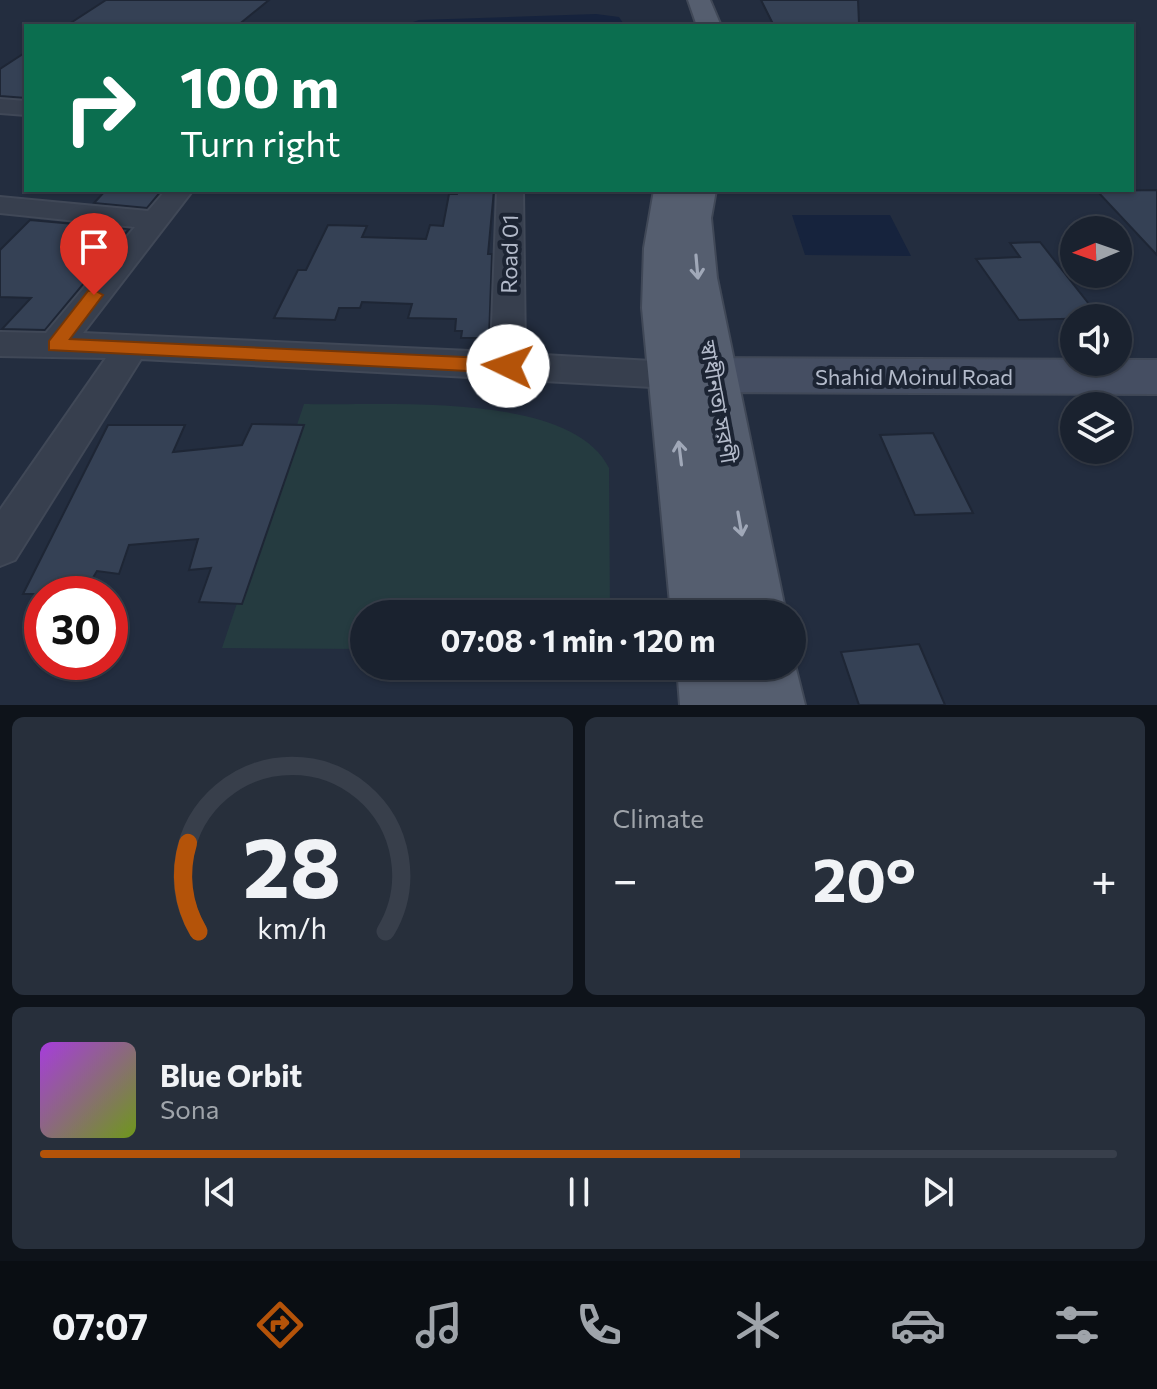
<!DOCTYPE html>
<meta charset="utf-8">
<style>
:root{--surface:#1a222f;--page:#272f3b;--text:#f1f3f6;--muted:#9fa4aa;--line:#383f4b;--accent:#b45309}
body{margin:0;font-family:Commissioner,"Noto Sans Bengali",sans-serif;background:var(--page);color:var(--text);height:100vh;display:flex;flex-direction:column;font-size:30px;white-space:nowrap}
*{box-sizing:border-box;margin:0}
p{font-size:26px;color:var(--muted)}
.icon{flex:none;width:44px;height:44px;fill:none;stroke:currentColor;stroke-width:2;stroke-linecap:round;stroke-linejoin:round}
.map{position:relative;height:705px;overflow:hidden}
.sheet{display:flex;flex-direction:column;gap:12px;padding:12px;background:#0e131a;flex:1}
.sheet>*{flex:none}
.guide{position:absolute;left:24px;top:24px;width:1110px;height:168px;border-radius:0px;box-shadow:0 2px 6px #0004,0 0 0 2px var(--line);background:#0b6e4f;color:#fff;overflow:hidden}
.needle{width:52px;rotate:268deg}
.tools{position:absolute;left:1060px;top:216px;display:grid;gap:16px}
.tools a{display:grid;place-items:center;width:72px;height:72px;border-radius:50%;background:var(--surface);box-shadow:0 2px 6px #0004,0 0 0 2px var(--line);font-size:40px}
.speed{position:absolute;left:24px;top:576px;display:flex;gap:16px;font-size:40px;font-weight:700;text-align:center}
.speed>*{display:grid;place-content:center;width:104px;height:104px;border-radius:50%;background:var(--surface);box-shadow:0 2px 6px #0004,0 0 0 2px var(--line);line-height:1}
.speed .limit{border:12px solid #d22;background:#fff;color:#111}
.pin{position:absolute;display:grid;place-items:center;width:68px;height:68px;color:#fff;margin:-82px -34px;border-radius:50% 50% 50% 0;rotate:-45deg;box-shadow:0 0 8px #0007}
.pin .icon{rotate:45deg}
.me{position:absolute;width:88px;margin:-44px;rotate:273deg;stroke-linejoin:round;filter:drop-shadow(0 0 6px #0008)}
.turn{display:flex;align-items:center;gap:28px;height:168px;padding:0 24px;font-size:36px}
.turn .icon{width:104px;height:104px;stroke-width:2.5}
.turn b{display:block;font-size:56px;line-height:68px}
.big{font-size:60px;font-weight:700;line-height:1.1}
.sheet .tile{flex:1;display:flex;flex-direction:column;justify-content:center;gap:12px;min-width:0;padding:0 28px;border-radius:12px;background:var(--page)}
.sheet .dial{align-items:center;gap:0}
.dial svg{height:208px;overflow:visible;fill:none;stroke:var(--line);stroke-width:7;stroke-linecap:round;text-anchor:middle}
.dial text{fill:var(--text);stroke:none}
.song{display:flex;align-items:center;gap:24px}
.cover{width:96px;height:96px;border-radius:12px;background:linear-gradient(135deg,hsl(280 70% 55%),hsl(80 70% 35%))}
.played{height:8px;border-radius:4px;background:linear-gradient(90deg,var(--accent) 65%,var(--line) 65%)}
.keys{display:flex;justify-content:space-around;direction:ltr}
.heat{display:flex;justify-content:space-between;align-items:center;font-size:44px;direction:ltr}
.sheet .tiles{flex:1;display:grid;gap:12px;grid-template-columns:1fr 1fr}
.tile:last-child{grid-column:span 2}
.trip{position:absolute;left:350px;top:600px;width:456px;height:80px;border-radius:40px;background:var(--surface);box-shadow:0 2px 6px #0004,0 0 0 2px var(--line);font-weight:700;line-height:80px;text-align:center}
.dock{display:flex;height:128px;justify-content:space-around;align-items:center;background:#0a0e13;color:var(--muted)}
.dock .icon{width:56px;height:56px}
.dock .current{color:var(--accent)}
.dock b{font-size:36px;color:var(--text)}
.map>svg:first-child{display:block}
.green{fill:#253b40}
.water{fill:#16233d}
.building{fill:#354155;stroke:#1e2635;stroke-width:2}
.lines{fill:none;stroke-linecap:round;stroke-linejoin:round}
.street-casing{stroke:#404857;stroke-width:4}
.secondary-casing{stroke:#404857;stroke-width:4}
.primary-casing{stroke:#404857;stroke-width:4}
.street{fill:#373f4e;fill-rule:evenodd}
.secondary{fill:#454e62;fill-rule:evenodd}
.primary{fill:#555e6f;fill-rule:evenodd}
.oneway{stroke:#a0a8b8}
.route{fill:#b45309;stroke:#753606;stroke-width:2}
.labels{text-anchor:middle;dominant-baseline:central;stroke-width:8;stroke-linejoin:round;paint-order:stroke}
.street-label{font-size:22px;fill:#b3baca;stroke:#1c2433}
</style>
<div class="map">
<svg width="1157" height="705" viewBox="0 0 1157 705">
<rect width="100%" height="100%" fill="#232d3f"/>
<path class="green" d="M304,404C381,406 571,390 609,468L610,614H364V649L222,648Z"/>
<path class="water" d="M596,14L619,17L625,26H401L419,20Z
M792,215H890L911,256L805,255Z"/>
<path class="building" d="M106,0H269L237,26H66Z
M761,0H858L859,23L774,26Z
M26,52V98L0,96V69Z
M106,190H162L147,208L94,203Z
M458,190H494L488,254H492L489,338H461L462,331H455L456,319L408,318L412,304L362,302L360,308H339L335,320L274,318L298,270H306L328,225L367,226L362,237L426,239L430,225L443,226L449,194H457Z
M1157,190V255L1097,191Z
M30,220L129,229L45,330L2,329L31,298L0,297V250Z
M1040,242L1100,318L1019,320L976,259L1020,257L1010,243Z
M252,424L304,425L242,604L199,602L211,568L189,570L198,539L129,545L119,574L97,571L83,594H23L108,425H185L173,452L242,445Z
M933,433L973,513L915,515L880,435Z
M919,644L945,705H859L841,652Z"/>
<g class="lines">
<g class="street-casing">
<path id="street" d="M0,99L26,101V115L0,113Z
M166,190H193L83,333L491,352L497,190H523L525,354L670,362L682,366L688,375L682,384L670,388L141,359L15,560L0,566V510L106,358L0,356V332L46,333L135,227L0,213V197L148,211Z"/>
</g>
<g class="secondary-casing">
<path id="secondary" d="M676,358L1157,360V394L676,392L660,387L653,375L660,363Z"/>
</g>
<g class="primary-casing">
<path id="primary" d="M688,0H710L721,26H697Z
M654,190H716L711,218L717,278L786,614H671L642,308L644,248Z
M792,653L805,705H680L677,666H792Z"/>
</g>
<use href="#street" class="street"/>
<use href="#secondary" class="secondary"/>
<use href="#primary" class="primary"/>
</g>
<defs><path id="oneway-shaft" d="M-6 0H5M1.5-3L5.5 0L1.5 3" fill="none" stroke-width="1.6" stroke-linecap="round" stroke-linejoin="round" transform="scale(2)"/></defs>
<g class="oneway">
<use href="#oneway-shaft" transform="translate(697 267) rotate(85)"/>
<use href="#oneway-shaft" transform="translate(680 453) rotate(-97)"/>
<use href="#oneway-shaft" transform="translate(740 524) rotate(80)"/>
</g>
<path class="route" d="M94,290L103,295L70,339L508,359L518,366L508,373L49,350V341L88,291Z"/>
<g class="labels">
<g class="street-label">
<text transform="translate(509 254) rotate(-89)">Road 01</text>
<text x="914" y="376">Shahid Moinul Road</text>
<text transform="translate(719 402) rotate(80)">স্বাধীনতা সরণী</text>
</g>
</g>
</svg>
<div class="tools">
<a><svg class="needle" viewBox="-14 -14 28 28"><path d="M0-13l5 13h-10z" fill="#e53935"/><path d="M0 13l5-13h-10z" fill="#9fa4aa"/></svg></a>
<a><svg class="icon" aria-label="sound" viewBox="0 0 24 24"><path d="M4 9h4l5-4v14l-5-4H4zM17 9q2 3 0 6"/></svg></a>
<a><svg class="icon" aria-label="layers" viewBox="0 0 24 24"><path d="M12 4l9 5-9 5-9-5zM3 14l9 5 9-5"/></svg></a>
</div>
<div class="speed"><div class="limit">30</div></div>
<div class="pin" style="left:94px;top:295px;background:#d93025"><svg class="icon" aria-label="arrive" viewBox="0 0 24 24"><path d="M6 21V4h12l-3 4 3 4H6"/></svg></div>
<svg class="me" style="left:508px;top:366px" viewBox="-20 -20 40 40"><circle r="19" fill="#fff"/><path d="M0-13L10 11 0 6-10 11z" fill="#b45309"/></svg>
<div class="trip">07:08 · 1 min · 120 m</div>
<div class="guide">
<div class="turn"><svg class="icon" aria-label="right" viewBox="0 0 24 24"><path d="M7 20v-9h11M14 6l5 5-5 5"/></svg><div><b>100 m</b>Turn right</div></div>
</div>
</div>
<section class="sheet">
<div class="tiles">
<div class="tile dial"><svg viewBox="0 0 100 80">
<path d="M14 69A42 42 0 1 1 86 69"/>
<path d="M14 69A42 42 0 0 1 10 35" stroke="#b45309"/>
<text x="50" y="56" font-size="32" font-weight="700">28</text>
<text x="50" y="72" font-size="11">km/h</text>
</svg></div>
<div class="tile"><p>Climate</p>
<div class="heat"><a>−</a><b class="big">20°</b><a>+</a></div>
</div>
<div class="tile">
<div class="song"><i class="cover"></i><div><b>Blue Orbit</b><p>Sona</p></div></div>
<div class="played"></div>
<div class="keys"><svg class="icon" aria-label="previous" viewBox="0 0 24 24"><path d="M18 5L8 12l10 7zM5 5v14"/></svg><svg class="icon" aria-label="pause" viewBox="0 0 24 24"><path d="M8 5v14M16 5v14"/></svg><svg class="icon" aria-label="next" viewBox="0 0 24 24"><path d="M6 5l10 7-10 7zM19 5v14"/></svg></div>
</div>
</div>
</section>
<nav class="dock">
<b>07:07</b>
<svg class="icon current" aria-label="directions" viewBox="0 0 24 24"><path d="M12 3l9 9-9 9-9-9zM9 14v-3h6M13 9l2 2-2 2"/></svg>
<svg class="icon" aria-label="music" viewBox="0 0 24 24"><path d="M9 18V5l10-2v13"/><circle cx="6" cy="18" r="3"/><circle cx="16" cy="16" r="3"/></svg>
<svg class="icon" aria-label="phone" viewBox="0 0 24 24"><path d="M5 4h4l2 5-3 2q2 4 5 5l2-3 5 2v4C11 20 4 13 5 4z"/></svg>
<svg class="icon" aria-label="climate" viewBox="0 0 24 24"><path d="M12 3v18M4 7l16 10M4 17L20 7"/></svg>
<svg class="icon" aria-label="car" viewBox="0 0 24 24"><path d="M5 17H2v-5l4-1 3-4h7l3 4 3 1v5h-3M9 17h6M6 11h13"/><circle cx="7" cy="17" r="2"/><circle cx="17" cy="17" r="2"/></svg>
<svg class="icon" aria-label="filters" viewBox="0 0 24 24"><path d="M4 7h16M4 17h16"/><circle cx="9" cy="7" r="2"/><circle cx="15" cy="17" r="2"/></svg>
</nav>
